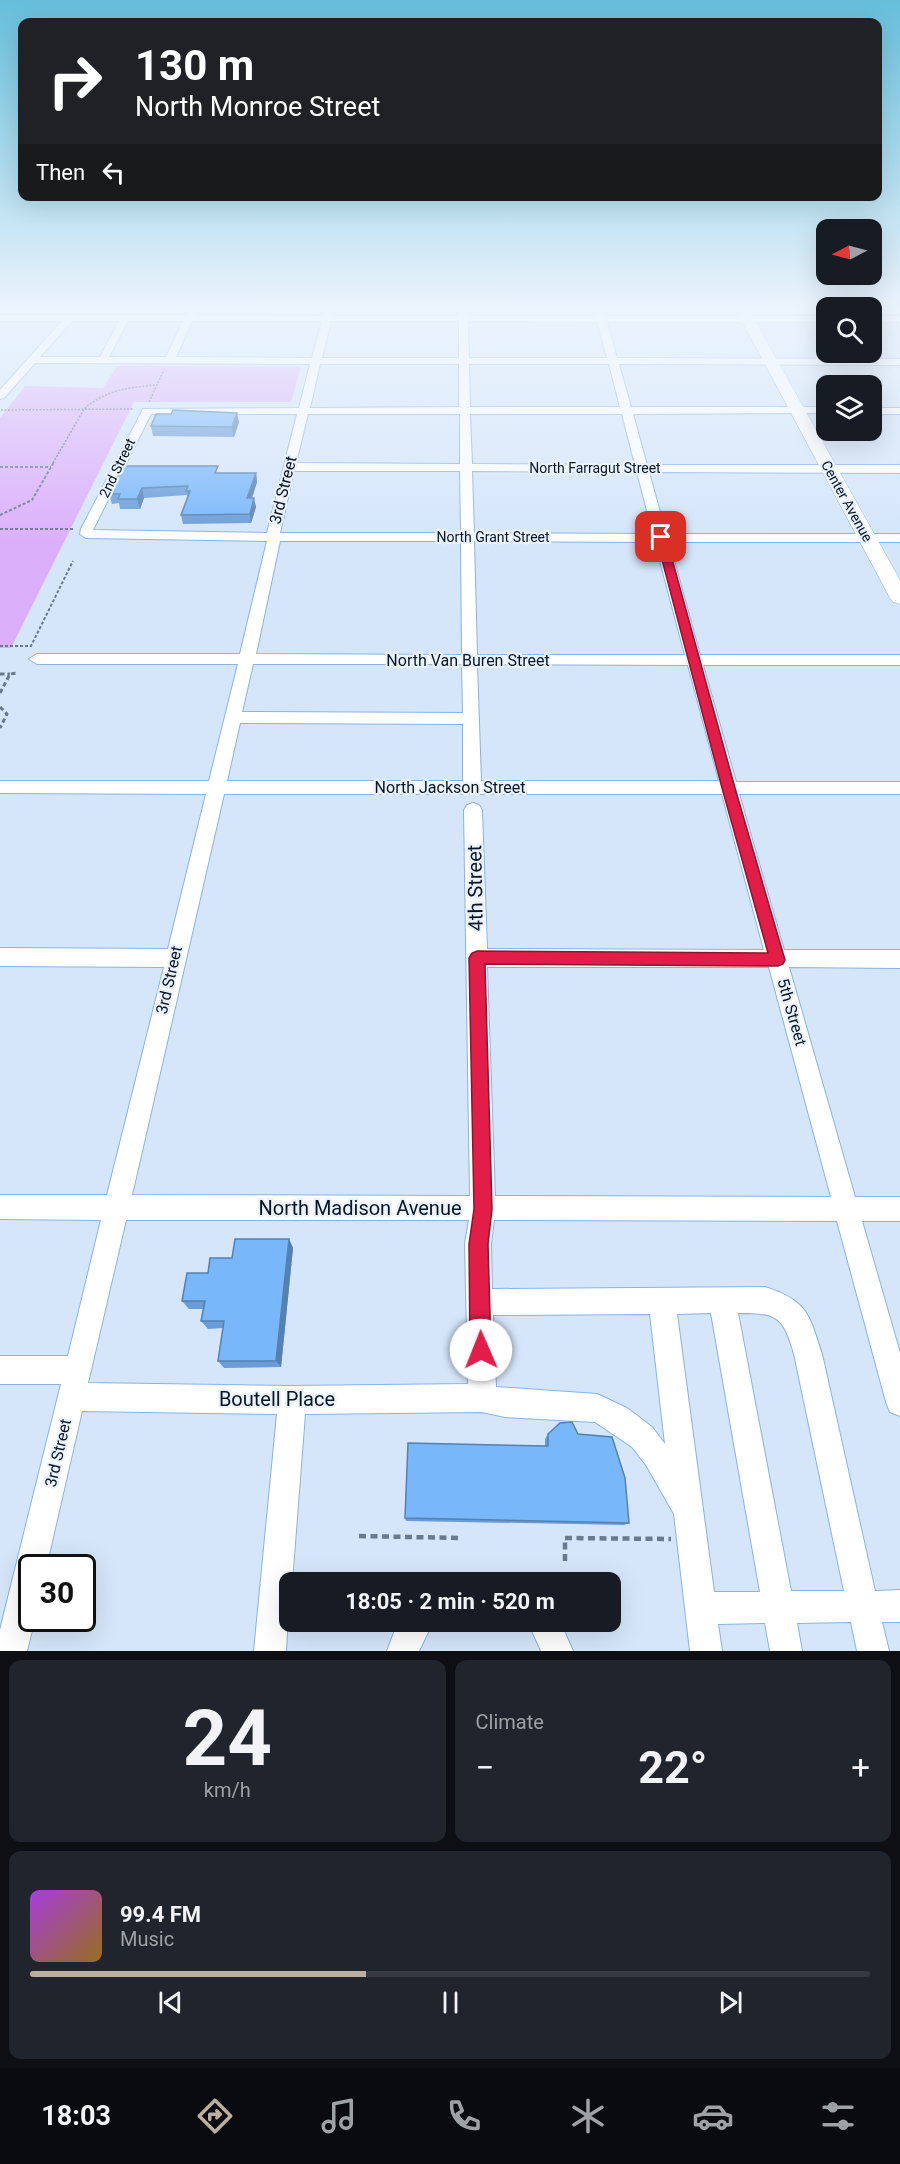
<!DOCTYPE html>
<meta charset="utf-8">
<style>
:root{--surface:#171b24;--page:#20242c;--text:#f1f3f6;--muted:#9ea1a6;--line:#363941;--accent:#bcaf9e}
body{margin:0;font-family:Roboto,sans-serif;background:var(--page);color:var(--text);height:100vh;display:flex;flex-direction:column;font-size:22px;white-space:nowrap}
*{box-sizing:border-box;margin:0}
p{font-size:20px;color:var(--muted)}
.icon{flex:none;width:33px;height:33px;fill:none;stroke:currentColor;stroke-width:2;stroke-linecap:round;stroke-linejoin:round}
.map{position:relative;height:1651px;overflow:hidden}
.drawer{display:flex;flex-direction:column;gap:9px;padding:9px;background:#0d0f14;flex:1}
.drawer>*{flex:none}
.hud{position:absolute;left:18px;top:18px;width:864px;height:183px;border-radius:12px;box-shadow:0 6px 24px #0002;background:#202124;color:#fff;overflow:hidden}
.needle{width:39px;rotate:264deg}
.fabs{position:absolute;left:816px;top:219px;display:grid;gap:12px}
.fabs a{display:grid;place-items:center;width:66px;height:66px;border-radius:12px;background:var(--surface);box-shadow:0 6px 24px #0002;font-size:30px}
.speed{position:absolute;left:18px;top:1554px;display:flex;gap:12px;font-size:30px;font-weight:700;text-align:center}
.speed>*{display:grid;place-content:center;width:78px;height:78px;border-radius:50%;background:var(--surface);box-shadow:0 6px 24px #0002;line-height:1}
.speed .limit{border:3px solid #111;border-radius:9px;background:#fff;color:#111}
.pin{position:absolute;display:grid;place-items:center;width:51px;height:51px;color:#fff;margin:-26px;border-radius:12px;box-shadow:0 3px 9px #0006}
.me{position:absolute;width:66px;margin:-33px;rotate:359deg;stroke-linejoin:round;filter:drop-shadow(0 0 4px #0008)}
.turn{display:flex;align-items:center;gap:21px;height:126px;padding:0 18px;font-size:27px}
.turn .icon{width:78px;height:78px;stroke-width:2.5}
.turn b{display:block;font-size:42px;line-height:51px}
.then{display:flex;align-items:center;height:57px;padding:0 18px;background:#0003;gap:12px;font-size:22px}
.big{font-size:45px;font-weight:700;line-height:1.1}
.drawer .tile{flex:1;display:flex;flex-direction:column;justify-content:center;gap:9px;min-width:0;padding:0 21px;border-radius:12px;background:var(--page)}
.drawer .dial{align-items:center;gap:0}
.dial b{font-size:78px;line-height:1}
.song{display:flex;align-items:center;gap:18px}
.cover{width:72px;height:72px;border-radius:9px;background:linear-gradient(135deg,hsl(280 70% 55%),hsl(40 70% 35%))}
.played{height:6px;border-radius:3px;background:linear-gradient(90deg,var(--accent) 40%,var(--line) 40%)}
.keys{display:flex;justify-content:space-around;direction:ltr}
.heat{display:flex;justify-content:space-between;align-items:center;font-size:33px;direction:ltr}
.drawer .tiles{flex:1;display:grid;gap:9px;grid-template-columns:1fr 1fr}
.tile:last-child{grid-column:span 2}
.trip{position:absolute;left:279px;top:1572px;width:342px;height:60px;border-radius:12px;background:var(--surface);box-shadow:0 6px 24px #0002;font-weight:700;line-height:60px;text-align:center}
.dock{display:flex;height:96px;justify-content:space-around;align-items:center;background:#090b0e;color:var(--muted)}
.dock .icon{width:42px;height:42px}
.dock .current{color:var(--accent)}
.dock b{font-size:27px;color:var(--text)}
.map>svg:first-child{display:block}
.green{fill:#dcaffb}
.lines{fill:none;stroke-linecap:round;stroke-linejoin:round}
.minor-casing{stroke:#89b3e2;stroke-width:2}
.highway-casing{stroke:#89b3e2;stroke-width:1}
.path-far3{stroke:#697a8c;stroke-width:1.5;stroke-dasharray:2 1.5;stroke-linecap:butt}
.path-far2{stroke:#697a8c;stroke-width:2;stroke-dasharray:3 2;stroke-linecap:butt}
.path-far1{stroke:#697a8c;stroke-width:3;stroke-dasharray:4.5 3;stroke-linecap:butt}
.path{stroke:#697a8c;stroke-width:4.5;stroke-dasharray:7 4.5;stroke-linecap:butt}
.minor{fill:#fff;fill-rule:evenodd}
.highway{fill:#fff;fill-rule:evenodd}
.wall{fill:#689dd8}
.shaded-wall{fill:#5580b0}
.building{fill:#79b7fb;stroke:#5580b0;stroke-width:1.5}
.route{fill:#e11d48;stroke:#92132f;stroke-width:1.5}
.labels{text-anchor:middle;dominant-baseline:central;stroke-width:4.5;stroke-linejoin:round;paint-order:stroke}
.far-street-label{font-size:14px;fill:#061627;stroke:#eaf2fc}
.street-label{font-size:16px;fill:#061627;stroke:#eaf2fc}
.near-street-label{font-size:20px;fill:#061627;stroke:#eaf2fc}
</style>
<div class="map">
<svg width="900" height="1651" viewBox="0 0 900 1651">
<rect width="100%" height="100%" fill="#d5e6fa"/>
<path class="green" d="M117,366L301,367L291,402H134L11,648H0V418L25,386L103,388Z"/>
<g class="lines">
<g class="minor-casing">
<path id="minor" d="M188,310H197L195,315L323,316L324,310H333L332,316H458V310H468V316H596L595,310H604L605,316H826V322H607L617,358L900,359V365L619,364L631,407H826V413L633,414L647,465H900V473L649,472L666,534H900V542H669L700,655H900V665H703L736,782H900V794H739L784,950H900V968L789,967L855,1197H900V1221H862L900,1353V1416L890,1412L886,1402L837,1221L494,1220L491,1244L492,1289L765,1287C808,1301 809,1314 822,1354L875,1591L900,1590V1622H882L889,1651H857L851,1622L797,1623L802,1651H770L765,1623L718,1624L722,1651H690L674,1514L646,1465L632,1447L595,1422L505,1417L482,1412L305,1414L292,1582H290L286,1651H254L277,1414L82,1411L46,1568H32V1618H35L27,1651H0V1630L61,1384H0V1356H68L101,1220L0,1219V1195H107L164,967L0,966V948L168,949L206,794L0,793V781H209L238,664H37L29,659L37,654H240L267,541L86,538L80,534L81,529L143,409L299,408L310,364L35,363L4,398L0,399V390L62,321H0V315H186ZM72,321H119L100,357H40ZM128,321H183L166,357H109ZM192,321H322L312,358L176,357ZM331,321H459V358H322ZM468,321L597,322L607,358H469ZM320,364H459V407L310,408ZM469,364H609L620,407H470ZM151,414H297L267,533L93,530ZM308,414H460V464L296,463ZM470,414H622L635,465L472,464ZM294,471H460L461,533H280ZM472,471L637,472L653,534L474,533ZM280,541H461L462,655L256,654ZM474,541L655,542L685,655H477ZM253,664H462L463,713L242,712ZM477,664L688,665L719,781H481ZM240,723L463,724V781H227ZM224,794H722L764,950L487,949L482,810L479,805L473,803L467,805L464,810L470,1196L132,1195ZM487,967H769L831,1197L495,1196ZM126,1220H469L465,1244L468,1384L292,1386L88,1383ZM711,1313L760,1592H714L677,1314ZM738,1313C777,1313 783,1316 794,1354L844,1591H791ZM650,1314L665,1444L652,1427L627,1408L597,1394L496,1387L493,1315Z
M872,316H900V322H872Z
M872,408H900V414H872Z
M398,1622H433L419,1651H387Z
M528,1622H560L573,1651H541Z"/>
</g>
<g class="highway-casing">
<path id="highway" d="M736,310H749L900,580V604L893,602L890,598Z"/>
</g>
<path class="path-far3" d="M149,402L164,370
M1,410L134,409
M53,463L84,409C105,390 130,387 157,385"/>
<path class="path-far2" d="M0,467H51
M0,515L32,500L54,462
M0,529H73
M0,646H31L73,561"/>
<path class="path-far1" d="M0,674H10
M0,693L10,674L18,673
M0,707L7,714L0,728"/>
<path class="path" d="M359,1536L460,1538
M565,1561V1538L671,1539"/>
<use href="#minor" class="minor"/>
<use href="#highway" class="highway"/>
</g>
<path class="wall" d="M239,422L234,437L153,436L151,426Z
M219,473H256L257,482L252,498L256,507L251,523L183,524L181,515L187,498V495L144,498L140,509H120L119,503L112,504L109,494Z
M289,1239L293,1248L281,1367L224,1368L218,1361L223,1328L208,1329L201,1321L203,1309H189L182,1301L208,1273L232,1258Z
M548,1434H578L629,1523L624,1525L406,1521L405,1518L545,1446V1439Z"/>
<path class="shaded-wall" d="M237,413L239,422L234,437L232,427Z
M256,473L257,482L249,507L247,498Z
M142,488L144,498L140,509L137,499Z
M254,498L256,507L251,523L250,514Z
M289,1239L293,1248L281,1367L276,1361Z"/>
<path class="building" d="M173,410L237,413L232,427L151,426L156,414H171Z
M123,466H218L215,473H256L247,498H254L250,514L181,515L190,491H186L188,486L142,488L137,499H118L120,494H109Z
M235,1239H289L276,1361H218L224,1321H201L205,1301H182L187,1273H208L210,1258H232Z
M572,1422L578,1434L612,1437L625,1478L629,1523L405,1518L408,1443L548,1446V1434L560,1423Z"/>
<linearGradient id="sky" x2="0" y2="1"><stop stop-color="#66bedb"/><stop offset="0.57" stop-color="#ecf4fd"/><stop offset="1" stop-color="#ecf4fd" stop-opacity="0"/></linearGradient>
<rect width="900" height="542" fill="url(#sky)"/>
<path class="route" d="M661,534L666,537L735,788L785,960L783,964L778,966L485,964L492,1209L488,1244L491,1350L488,1357L481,1360L473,1357L470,1350L469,1244L474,1209L469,958L472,953L477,951L768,953L722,788L656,537Z"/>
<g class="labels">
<g class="far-street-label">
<text transform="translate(117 468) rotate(-64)">2nd Street</text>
<text x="595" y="468">North Farragut Street</text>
<text transform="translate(847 501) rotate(61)">Center Avenue</text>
<text x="493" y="537">North Grant Street</text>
</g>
<g class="street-label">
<text transform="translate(283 490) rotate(-76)">3rd Street</text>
<text x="468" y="660">North Van Buren Street</text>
<text x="450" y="787">North Jackson Street</text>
<text transform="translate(169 980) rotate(-77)">3rd Street</text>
<text transform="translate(792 1012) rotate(74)">5th Street</text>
<text transform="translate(58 1453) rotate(-77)">3rd Street</text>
</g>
<g class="near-street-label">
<text transform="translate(475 888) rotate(-91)">4th Street</text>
<text x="360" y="1208">North Madison Avenue</text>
<text x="277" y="1399">Boutell Place</text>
</g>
</g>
</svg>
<div class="fabs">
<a><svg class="needle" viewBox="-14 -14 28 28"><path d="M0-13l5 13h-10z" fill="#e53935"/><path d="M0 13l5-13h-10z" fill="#9ea1a6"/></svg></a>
<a><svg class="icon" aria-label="search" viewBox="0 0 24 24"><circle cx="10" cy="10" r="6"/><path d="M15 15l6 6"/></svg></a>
<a><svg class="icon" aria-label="layers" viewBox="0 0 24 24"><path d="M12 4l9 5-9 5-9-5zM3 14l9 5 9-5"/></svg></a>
</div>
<div class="speed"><div class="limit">30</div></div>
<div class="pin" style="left:661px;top:537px;background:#d93025"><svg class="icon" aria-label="arrive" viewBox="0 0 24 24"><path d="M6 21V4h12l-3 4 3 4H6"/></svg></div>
<svg class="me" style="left:481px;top:1350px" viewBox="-20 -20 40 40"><circle r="19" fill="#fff"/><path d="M0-13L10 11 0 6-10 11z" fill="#e11d48"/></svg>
<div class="trip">18:05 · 2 min · 520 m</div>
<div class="hud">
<div class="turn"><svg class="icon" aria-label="right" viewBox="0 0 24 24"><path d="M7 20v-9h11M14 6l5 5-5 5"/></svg><div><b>130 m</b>North Monroe Street</div></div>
<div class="then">Then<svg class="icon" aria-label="left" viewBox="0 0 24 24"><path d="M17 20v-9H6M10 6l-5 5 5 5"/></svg></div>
</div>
</div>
<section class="drawer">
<div class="tiles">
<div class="tile dial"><b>24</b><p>km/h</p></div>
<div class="tile"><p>Climate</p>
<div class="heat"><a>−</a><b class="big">22°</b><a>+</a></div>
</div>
<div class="tile">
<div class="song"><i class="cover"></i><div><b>99.4 FM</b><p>Music</p></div></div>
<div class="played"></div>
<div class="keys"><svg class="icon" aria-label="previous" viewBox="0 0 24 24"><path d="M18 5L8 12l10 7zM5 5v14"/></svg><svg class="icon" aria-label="pause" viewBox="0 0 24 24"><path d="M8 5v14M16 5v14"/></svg><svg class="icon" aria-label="next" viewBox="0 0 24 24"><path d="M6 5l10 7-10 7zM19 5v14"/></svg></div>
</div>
</div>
</section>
<nav class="dock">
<b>18:03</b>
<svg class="icon current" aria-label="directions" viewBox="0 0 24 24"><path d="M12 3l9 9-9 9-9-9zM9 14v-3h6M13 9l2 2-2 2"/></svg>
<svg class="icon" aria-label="music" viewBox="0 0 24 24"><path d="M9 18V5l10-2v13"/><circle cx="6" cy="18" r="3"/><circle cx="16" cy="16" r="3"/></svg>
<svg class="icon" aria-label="phone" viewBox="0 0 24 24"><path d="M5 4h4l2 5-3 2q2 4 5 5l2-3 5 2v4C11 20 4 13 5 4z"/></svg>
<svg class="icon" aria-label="climate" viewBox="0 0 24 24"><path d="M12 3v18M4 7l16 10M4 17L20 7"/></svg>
<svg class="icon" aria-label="car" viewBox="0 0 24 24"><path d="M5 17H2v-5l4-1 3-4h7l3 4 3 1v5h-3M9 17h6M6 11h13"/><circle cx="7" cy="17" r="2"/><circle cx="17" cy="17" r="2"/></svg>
<svg class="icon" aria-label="filters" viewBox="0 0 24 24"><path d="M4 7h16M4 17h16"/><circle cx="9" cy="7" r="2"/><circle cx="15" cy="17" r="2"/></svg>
</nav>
